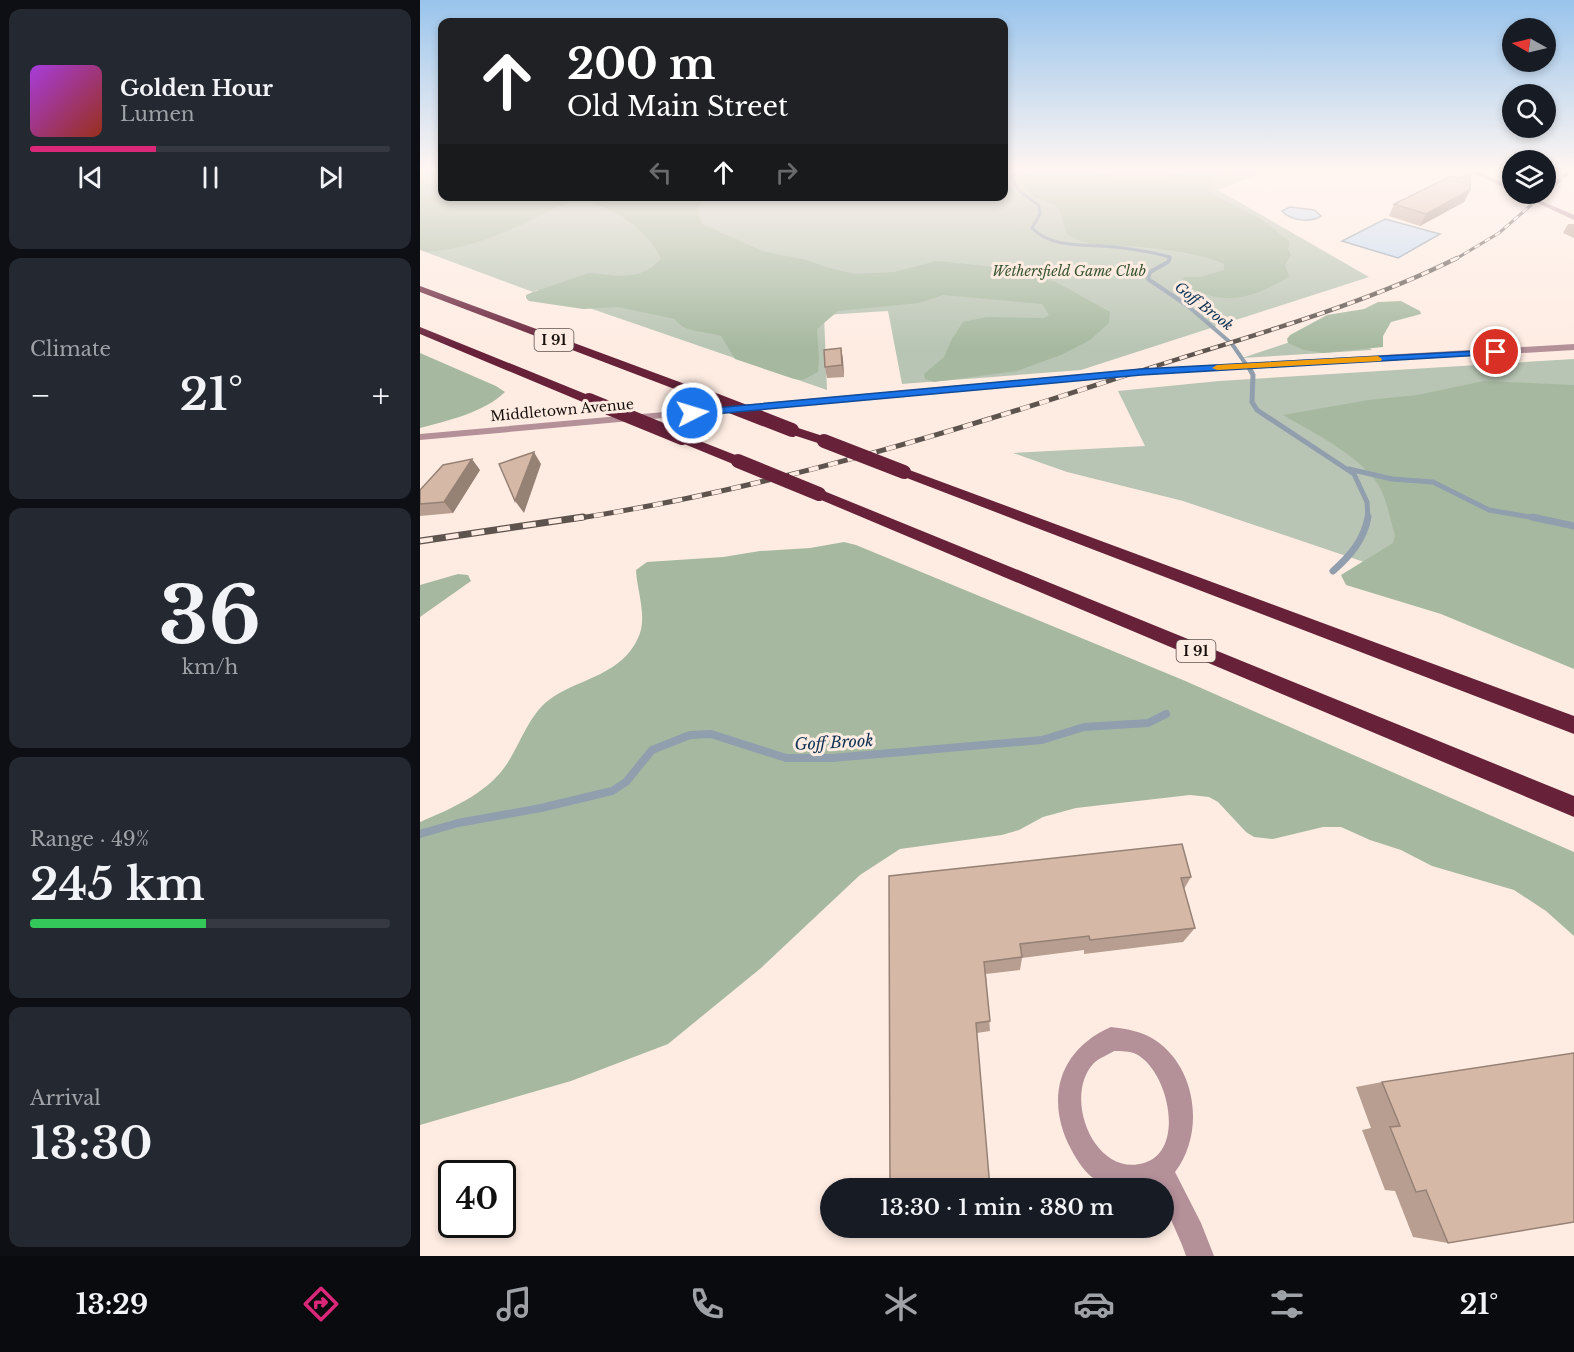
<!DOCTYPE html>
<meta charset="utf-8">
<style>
:root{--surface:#171b24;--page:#242831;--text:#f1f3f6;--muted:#9ea1a6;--line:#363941;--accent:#db2777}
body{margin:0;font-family:"Libre Baskerville",serif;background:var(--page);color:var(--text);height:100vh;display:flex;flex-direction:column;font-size:22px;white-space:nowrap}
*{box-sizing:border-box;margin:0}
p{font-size:20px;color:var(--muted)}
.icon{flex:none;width:33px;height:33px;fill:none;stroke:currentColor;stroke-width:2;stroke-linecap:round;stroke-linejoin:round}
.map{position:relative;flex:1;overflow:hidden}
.drawer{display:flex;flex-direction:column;gap:9px;padding:9px;background:#0d0f14;width:420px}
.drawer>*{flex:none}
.hud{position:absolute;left:18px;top:18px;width:570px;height:183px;border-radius:12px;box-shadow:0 3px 9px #0003;background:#202124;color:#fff;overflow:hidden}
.needle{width:39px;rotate:278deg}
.fabs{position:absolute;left:1082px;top:18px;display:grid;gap:12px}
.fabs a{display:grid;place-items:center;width:54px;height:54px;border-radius:50%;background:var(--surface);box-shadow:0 3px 9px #0003;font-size:30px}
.speed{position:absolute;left:18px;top:1160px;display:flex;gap:12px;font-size:30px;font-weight:700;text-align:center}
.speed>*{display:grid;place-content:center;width:78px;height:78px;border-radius:50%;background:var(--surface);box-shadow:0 3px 9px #0003;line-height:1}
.speed .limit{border:3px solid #111;border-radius:9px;background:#fff;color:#111}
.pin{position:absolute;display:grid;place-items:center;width:51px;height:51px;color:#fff;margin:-26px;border:3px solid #fff;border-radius:50%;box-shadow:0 2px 6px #0007}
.me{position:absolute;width:66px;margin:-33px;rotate:85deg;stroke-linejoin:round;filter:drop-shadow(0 0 4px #0008)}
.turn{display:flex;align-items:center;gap:21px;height:126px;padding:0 30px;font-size:27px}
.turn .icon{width:78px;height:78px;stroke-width:2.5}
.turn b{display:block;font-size:42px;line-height:51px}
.lanes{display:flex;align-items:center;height:57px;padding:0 30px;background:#0003;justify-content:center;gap:30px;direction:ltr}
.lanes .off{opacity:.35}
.big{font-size:45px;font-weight:600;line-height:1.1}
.drawer .card{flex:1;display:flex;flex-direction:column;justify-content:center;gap:9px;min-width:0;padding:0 21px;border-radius:12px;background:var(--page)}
.drawer .dial{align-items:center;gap:0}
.dial b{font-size:78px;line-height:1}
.song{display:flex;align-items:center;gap:18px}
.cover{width:72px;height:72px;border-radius:9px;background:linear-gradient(135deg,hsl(280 70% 55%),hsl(10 70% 35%))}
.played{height:6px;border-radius:3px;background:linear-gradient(90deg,var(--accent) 35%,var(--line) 35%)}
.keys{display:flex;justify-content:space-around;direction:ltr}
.heat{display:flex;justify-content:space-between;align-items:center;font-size:33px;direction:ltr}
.charge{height:9px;border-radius:4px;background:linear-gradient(90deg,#34c759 49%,var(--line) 0)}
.trip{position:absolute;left:400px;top:1178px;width:354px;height:60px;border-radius:30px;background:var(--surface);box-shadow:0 3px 9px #0003;font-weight:600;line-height:60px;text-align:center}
.tabs{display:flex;height:96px;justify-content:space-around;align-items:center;background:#090b0e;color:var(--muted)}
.tabs .icon{width:42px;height:42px}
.tabs .current{color:var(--accent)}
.tabs b{font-size:27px;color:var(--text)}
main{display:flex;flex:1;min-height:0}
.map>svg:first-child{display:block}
.green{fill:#b8c5b4}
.forest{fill:#a6b9a0}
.water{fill:#c4dbf3;stroke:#909ead;stroke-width:1.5}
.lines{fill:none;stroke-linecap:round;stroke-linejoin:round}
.stream-far4{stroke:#909ead;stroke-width:3}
.stream-far3{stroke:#909ead;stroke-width:4}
.stream-far2{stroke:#909ead;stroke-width:5}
.stream-far1{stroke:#909ead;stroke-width:7}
.stream{stroke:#909ead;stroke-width:8}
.minor{fill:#b49099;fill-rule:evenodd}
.highway{fill:#67223a;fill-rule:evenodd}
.rail-far3-casing{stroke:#5e544e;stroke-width:3}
.rail-far2-casing{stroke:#5e544e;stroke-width:4.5}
.rail-far1-casing{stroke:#5e544e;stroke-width:5}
.rail-casing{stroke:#5e544e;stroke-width:7}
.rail-far3{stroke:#feece2;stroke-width:2;stroke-dasharray:6;stroke-linecap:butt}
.rail-far2{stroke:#feece2;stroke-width:3;stroke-dasharray:8;stroke-linecap:butt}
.rail-far1{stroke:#feece2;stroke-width:4;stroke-dasharray:10;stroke-linecap:butt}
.rail{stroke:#feece2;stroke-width:4.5;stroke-dasharray:13;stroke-linecap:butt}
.highway-bridge{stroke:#67223a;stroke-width:14}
.wall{fill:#b89e90}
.shaded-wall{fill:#968175}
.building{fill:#d6b8a7;stroke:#968175;stroke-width:1.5}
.route{fill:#1a73e8;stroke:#114b97;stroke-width:1.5}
.slow{fill:#f59e0b}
.labels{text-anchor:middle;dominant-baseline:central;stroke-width:6;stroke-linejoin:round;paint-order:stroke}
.far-park-label{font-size:14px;font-style:italic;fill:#37542e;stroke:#feece2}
.far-water-label{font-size:14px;font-style:italic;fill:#0f3253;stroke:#feece2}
.shield{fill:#feece2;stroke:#5c514c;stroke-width:1.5}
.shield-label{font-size:14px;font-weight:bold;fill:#160f0b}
.far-street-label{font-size:14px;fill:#160f0b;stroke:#feece2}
.water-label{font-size:16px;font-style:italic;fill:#0f3253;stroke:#feece2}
</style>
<main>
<section class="drawer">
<div class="card">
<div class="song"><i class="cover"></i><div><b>Golden Hour</b><p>Lumen</p></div></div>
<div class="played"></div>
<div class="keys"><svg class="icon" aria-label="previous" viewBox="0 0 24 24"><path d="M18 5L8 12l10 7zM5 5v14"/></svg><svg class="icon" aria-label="pause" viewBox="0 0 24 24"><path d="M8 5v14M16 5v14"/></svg><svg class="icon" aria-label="next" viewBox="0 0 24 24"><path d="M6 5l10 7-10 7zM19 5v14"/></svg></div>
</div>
<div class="card"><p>Climate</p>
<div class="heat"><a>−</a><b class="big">21°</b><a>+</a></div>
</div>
<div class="card dial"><b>36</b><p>km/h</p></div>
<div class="card"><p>Range · 49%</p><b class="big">245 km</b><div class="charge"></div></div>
<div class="card"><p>Arrival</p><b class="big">13:30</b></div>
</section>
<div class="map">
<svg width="1154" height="1256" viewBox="0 0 1154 1256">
<rect width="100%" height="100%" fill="#feece2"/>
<path class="green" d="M0,171H22V196H584V171H845L798,190L949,277L661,370L482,384L468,311L404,315L407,390L117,290L113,292L0,250Z
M921,325L952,350L822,358Z
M1154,359V633L763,501L647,472L593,453L725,446L698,391L799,381Z"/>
<path class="forest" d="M0,171H22V196L284,197L278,209L282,224L345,252L383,259L409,268L435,274L474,272L517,261L584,268L636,282L690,312L689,323L670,340L641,355L597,371L514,382L505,379L504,374L524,357L532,339L543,322L567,317L624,318L629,315L622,304L523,295L499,303L418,311L397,329L399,359L398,372L383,380L374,379L315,359L301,336C286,331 263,333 255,319L198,307L163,309L109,301L106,298V295L113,292L169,273L200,276L218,274L231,268L241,259C237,246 214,223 202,217C192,212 185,206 173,204C146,199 136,208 113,219C87,232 28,257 0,250Z
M622,171H676L708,180H733L767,171H811L794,178L790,193L841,219L869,241L868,249L871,255L865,265L869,276C864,281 858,283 852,286C821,302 793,303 762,283L764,277H780L804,270V264C783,254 743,249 720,247C695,244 669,250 647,234L639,209L634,204L615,198L596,177L601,174Z
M981,301L1000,311L1001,314L971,322L963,336V347L903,353L884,350L868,343L867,339L870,335L907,315L944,309L958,302Z
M0,353L76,386L85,392C65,412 27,421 0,428Z
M1064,381L1154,385V669L1021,614L926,585L921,575L973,543L975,535C970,520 967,500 959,486C941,456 892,432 863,415L948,400L997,395Z
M424,542L436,545L763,680L1154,852V936L1126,911L1094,890L1012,866L981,850L950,840L921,827H903L853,839L834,837L826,832L798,802L789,797L770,795L656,808L623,817L599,830L582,835L480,849L440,875L341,968L248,1044L151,1081L0,1125V822C30,809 64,795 84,768C101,745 108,713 133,697C162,678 202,674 218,638C228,617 217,592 216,570L227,562L303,557L340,551L390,548Z
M38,574L48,575L51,581L0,617V585Z"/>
<path class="water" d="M870,207L894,210L901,216C890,223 871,221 862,211Z
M965,219L1020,234L978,258L922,241Z"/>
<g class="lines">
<path class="stream-far4" d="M601,171L593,175C594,192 608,196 619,206L620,214L612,228C632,249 667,244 694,247C713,249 732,252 750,257L749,260"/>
<path class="stream-far3" d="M750,258L748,262L730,272L728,279L768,306L812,344L832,373"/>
<path class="stream-far2" d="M831,371L833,375L832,402L837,410L934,474L947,502L948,519
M929,469L972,479L1013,482L1069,510L1121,519"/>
<path class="stream-far1" d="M1112,517L1154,526
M913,571C930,556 944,540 948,517"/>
<path class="stream" d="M0,834L38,823L121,808L192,791L206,782L232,750L270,735L291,734L366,758H412L622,740L664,727L728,723L746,714"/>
<path class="minor" d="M1049,171H1057L1092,187V191Z
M1098,194H1105L1154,215V220Z
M1154,344V350L721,375L0,440V434L721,369Z
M691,1027C706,1029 722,1031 735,1040C777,1068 785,1133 755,1172L781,1223L794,1256H766C759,1233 744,1213 744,1188C724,1188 697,1192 677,1181C666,1174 657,1161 651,1149C625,1100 638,1050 691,1027ZM694,1051C701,1051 710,1051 716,1054C749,1071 766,1151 724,1163C674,1178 642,1096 674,1063C679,1058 688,1055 694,1051Z"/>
<path class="highway" d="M0,286L273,387L275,390L269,394L265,393L0,292Z
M0,327L173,397L175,400L173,403H165L0,334Z
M372,426L409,438L411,441L404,445L367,433L365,430Z
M262,434L323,458L325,461L318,465L313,464L257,441L255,438L257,435Z
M484,468L1154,716V734L479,475L477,472Z
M399,489L1154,796V817L394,497L392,494L394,491Z"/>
<g class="rail-far3-casing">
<path id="rail-far3" d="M1034,260L1079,233L1150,171"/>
</g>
<g class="rail-far2-casing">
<path id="rail-far2" d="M714,373C821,338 937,308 1037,258"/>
</g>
<g class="rail-far1-casing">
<path id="rail-far1" d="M154,519C347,489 534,432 719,371"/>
</g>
<g class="rail-casing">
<path id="rail" d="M0,541L163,517"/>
</g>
<use href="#rail-far3" class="rail-far3"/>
<use href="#rail-far2" class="rail-far2"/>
<use href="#rail-far1" class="rail-far1"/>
<use href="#rail" class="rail"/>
<path class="highway-bridge" d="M269,390L372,430
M169,400L262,438
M404,441L484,472
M318,461L399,494"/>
</g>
<path class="wall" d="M1050,190L1044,202L1000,226L969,216L974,204Z
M1148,224H1154V238L1143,233Z
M421,348L423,360L424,377L407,378L405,367Z
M60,470L33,513L0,516V490Z
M469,876L771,877L764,889L775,928L763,942L664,954V950L602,958L600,970L566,974L570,1031L557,1033L526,1179Z
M962,1082L1028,1243L993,1237L975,1191L965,1190L942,1130L951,1128L936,1087Z"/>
<path class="shaded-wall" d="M1050,190L1044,202L1000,226L1006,214Z
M421,348L423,360L424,377L422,365Z
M114,452L121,464L104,513L95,501Z
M52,459L60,470L33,513L24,502Z"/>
<path class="building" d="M1050,175V190L1006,214L974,204L1031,176L1039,178Z
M421,348L422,365L405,367L404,350Z
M114,452L95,501L79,464Z
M52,459L24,502L0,504V490L23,465Z
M762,844L771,877L761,878L775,928L670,940L669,936L600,944L602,957L564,962L570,1021L556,1023L570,1188H526V1179L470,1188L469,876Z
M1154,1053V1222L1028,1243L1006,1190L996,1192L970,1127L980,1126L962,1082Z"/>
<linearGradient id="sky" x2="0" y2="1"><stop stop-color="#99c4ec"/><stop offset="0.49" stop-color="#fff6f2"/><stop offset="1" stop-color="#fff6f2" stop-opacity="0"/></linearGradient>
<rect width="1154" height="347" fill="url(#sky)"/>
<path class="route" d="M1076,350L1081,352L1079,354L721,375L272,416L267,413L272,410L721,369Z"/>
<path class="slow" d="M958,356L962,359L961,361L797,370L792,368L797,365Z"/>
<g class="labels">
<g class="far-park-label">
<text x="649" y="271">Wethersfield Game Club</text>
</g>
<g class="far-water-label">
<text transform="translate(784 306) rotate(38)">Goff Brook</text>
</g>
<g class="shield">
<rect x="114.5" y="329" width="39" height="22" rx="4.5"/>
<rect x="756.5" y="640" width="39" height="22" rx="4.5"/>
</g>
<g class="shield-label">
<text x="134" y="340">I 91</text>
<text x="776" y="651">I 91</text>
</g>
<g class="far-street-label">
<text transform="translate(142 410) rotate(-5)">Middletown Avenue</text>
</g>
<g class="water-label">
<text transform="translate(414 742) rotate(-3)">Goff Brook</text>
</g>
</g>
</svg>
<div class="fabs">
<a><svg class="needle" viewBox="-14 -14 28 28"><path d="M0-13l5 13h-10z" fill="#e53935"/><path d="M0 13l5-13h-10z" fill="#9ea1a6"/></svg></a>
<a><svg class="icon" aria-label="search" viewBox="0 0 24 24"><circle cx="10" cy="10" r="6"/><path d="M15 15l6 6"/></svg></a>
<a><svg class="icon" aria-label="layers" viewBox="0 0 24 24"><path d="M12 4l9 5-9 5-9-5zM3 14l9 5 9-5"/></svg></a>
</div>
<div class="speed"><div class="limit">40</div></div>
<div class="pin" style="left:1076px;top:352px;background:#d93025"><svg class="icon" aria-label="arrive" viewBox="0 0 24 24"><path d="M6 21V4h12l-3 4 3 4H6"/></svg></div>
<svg class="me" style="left:272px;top:413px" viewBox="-20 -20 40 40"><circle r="17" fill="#1a73e8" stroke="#fff" stroke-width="3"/><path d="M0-11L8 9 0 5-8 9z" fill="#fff"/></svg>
<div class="trip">13:30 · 1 min · 380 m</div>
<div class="hud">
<div class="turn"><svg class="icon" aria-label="ahead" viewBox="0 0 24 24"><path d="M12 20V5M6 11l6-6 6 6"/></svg><div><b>200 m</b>Old Main Street</div></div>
<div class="lanes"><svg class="icon off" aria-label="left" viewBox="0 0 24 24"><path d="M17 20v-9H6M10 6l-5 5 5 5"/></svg><svg class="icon" aria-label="ahead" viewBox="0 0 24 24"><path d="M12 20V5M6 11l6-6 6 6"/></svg><svg class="icon off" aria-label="right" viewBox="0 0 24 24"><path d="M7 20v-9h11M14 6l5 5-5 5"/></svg></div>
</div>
</div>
</main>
<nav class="tabs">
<b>13:29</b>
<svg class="icon current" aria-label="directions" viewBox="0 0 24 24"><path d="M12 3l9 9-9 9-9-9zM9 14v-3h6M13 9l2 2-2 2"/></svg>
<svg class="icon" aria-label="music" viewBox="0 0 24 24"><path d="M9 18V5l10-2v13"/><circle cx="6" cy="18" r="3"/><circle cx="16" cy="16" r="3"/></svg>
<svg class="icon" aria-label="phone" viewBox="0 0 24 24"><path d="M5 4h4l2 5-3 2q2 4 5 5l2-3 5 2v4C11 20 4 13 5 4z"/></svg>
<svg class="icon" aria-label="climate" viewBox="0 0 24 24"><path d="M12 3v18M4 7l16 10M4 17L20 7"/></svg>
<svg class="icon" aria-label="car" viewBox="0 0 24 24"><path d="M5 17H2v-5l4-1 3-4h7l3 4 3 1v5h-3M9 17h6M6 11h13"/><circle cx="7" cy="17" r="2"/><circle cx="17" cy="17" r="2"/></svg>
<svg class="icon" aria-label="filters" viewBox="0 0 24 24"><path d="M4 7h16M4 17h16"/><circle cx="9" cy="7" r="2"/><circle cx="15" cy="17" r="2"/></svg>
<b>21°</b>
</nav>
